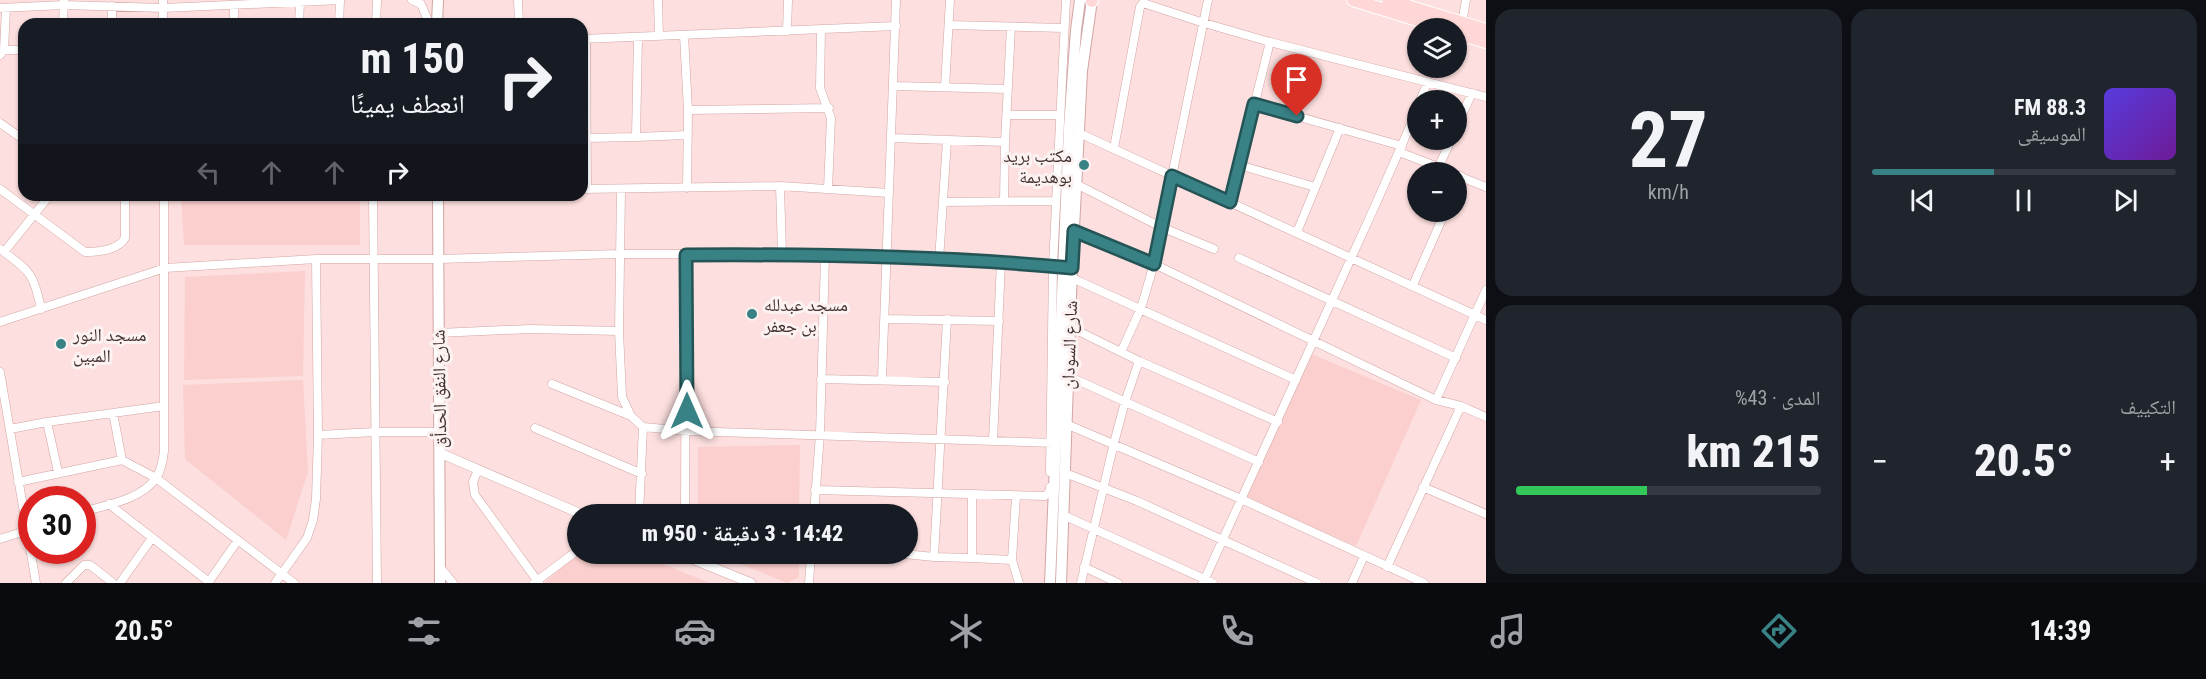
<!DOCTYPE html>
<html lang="ar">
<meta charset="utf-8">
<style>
:root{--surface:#171b24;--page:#20242c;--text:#f1f3f6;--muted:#9ea1a6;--line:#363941;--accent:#388185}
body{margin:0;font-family:"Roboto Condensed","Noto Naskh Arabic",sans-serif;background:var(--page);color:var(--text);direction:rtl;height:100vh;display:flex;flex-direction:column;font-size:22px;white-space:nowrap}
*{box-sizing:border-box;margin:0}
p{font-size:20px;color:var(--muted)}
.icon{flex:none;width:33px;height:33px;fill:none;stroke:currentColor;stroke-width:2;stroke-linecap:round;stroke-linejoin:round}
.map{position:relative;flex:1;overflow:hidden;direction:ltr}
.panel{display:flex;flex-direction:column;gap:9px;padding:9px;background:#0d0f14;width:720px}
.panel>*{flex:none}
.top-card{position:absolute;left:18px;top:18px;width:570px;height:183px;border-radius:18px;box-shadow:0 2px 4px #0004;direction:rtl;background:#171b24;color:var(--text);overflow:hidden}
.tools{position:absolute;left:1407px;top:18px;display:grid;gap:12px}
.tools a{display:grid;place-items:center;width:60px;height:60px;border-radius:50%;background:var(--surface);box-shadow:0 2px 4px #0004;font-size:30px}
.speed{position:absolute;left:18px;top:486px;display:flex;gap:12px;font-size:30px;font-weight:700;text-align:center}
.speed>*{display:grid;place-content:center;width:78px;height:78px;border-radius:50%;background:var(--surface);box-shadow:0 2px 4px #0004;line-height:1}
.speed .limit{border:9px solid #d22;background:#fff;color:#111}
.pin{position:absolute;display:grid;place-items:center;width:51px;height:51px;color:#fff;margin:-62px -26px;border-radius:50% 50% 50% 0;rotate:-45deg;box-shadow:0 0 6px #0007}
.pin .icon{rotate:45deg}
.me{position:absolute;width:66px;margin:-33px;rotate:0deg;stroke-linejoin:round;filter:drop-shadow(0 0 4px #0008)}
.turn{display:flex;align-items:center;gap:21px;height:126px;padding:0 24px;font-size:27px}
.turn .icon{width:78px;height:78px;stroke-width:2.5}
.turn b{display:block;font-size:42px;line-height:51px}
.lanes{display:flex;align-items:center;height:57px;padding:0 24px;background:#0003;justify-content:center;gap:30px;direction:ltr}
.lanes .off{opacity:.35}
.big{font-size:45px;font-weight:800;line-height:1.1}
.panel .widget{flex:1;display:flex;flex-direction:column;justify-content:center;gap:9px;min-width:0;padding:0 21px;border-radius:18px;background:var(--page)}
.panel .dial{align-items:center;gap:0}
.dial b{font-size:78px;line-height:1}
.song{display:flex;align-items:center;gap:18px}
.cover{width:72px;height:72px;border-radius:9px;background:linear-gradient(135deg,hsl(250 70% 55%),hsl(280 70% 35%))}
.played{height:6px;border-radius:3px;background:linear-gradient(90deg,var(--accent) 40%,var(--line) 40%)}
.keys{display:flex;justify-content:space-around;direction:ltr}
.heat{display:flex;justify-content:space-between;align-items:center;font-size:33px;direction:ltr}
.charge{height:9px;border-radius:4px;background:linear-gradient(90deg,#34c759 43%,var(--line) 0)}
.panel .tiles{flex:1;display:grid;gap:9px;grid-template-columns:repeat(2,1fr)}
.trip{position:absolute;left:567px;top:504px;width:351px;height:60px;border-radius:30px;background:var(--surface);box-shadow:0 2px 4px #0004;font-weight:800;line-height:60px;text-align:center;direction:rtl}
.tabs{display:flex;height:96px;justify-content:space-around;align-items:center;background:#090b0e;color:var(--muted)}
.tabs .icon{width:42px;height:42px}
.tabs .selected{color:var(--accent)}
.tabs b{font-size:27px;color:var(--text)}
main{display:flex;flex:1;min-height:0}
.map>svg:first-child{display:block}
.built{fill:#fbcfcd}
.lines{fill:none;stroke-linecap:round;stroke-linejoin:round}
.minor-casing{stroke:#d1a5a4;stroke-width:9}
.tertiary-casing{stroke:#d1a5a4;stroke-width:10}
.secondary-casing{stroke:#d1a5a4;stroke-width:12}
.primary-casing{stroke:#fff;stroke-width:14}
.minor{stroke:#fff;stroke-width:8}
.tertiary{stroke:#fff;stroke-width:9}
.secondary{stroke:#fff;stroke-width:10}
.primary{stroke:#fed7d6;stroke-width:12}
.route-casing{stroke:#245456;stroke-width:15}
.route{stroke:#388185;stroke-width:10}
.poi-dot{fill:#388185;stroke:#fbf2f1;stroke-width:2}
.labels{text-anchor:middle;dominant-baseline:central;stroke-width:6;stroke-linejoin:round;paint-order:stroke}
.poi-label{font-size:18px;fill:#433130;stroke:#fbf2f1;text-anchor:start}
.street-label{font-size:18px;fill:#433130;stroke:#fbf2f1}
</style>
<main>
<section class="panel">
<div class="tiles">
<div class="widget">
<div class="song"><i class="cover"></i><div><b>88.3 FM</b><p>الموسيقى</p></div></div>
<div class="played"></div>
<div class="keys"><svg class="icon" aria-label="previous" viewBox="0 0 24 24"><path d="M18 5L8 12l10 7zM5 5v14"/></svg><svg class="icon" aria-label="pause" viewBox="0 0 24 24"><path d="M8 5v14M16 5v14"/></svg><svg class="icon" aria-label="next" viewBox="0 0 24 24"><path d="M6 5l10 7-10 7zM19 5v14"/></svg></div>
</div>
<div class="widget dial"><b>27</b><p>km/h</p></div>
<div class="widget"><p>التكييف</p>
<div class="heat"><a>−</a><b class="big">20.5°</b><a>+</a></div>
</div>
<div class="widget"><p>المدى · 43%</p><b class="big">215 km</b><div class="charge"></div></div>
</div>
</section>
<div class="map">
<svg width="1486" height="583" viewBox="0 0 1486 583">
<rect width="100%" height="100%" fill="#fcdfde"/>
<path class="built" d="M181,195H360V245H184Z
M305,271L303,376L184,380L185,277Z
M1309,353L1421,400L1356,546L1245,498Z
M303,380L308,472L286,540L185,459L183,385Z
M800,445L799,514H698V447Z
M578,554H638L710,583H544Z
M716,554H799V577L787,583Z"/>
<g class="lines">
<g class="minor-casing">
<path id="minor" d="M163,0V24
M412,0L421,4L429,23L435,24
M518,0L519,24
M658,0L659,36
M0,8L64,5L163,8L340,0
M1462,23L1466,0
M63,24L64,0
M112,24V6
M234,24V6
M299,24L300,2
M339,24L340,0
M376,24L377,0
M950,25L1064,28
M821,30L820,88L831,118L828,189
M787,31L788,0
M684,35L688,110L687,188
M582,39L896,26
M586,39L587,189
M4,50H24
M0,55L4,50L6,8
M894,86L1007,89
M945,87L950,0
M1420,100L1428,82
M1254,104L1402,146
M688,110L829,108
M1007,115H1059
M0,123L24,140
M1456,128L1472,93
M1079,133L1486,320
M636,137L688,135
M587,138L636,137L638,37
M892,138L1005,142
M1114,148L1140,7L1143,3L1204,23L1270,42L1486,97
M1399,152L1451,172
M1239,165L1315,187
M1438,168L1451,140
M1456,175L1486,187
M1076,184L1161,227L1214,249
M780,186L782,254
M1456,186L1461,176
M0,189L85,252C98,252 118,250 125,238V195
M582,189L780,186L889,193
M621,190L619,331L622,397L631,416
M373,195L377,583
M1004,201L1005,142L1011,27
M943,202L1056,201
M1230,202L1270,42
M1074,231L1154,264L1436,400L1461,406L1486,417
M1297,232L1340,128
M0,249C28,270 34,272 41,309
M4,252L50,195
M1239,258L1456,358
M939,260L947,141
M1072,278L1296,380
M1413,285L1445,212
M885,319L999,321
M0,322L165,268L316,259H438L620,254H782L1001,262L1067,267
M1070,327L1139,361L1278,422
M438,333L530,329L619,331
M1121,352L1141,308L1154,264L1208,0
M0,372L36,583
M1068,376L1259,462
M821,379L945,382
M882,379L896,0
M552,384L631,416L643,427L687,431L1054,443
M1436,400L1486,290
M47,422L58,472
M1066,424L1241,499L1424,583
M535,428L642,474
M10,429L47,422L164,406
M318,435L375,432H439
M993,441L1001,262
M122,460L156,478L294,583
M478,470L473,482L475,495L539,583
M1050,472L1053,266L1066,0
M1065,473L1137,501L1317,583
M18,482L122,460L113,413
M1423,487L1486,514
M815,490L1045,496L1050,491V487
M972,494V558L1012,560L1016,496
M109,504L209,582
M82,512C105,505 141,500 156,478C161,471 163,460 164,451V195
M639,514L643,427
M685,514L686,255
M814,514L820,434L825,256
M1063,515L1213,583
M0,539L32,529
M904,554L934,557L972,558
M934,557L947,319
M1012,560L1019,583
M440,567L453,583
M1084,567L1118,583
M1387,567L1461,406
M66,583L84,565H90L113,583
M120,583L152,538
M208,583L238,540
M275,583L307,538L313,520L316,499L318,435L316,259
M534,583L578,550
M809,583L811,554
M1081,583L1114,443L1125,402L1139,361
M1203,583L1374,208L1418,108
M1352,583L1364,556"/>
</g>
<g class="tertiary-casing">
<path id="tertiary" d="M440,453L581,514
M680,554L751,583"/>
</g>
<g class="secondary-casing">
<path id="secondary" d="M437,24L438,0
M438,195L440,583
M1050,583L1069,128L1076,30L1080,0
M1061,583L1072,268L1082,71L1092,0"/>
</g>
<g class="primary-casing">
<path id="primary" d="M1353,0L1443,28
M1388,0L1486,30
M1092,1V0
M1456,33L1486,42"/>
</g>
<use href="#minor" class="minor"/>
<use href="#tertiary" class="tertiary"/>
<use href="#secondary" class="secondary"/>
<use href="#primary" class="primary"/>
</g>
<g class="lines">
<g class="route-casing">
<path id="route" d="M687,411L686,255C814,254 944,256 1072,268L1074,231L1154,264L1172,176L1230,202L1254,104L1297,116"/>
</g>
<use href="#route" class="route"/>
</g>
<g class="poi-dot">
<circle cx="1084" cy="165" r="6"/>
<circle cx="752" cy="314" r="6"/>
<circle cx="61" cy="344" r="6"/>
</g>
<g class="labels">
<g class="poi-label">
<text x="1072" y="155" text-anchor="end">مكتب بريد<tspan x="1072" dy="21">بوهديمة</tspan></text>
<text x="764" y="304">مسجد عبدلله<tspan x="764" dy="21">بن جعفر</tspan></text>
<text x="73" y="334">مسجد النور<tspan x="73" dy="21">المبين</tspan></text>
</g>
<g class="street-label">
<text transform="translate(1069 345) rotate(-88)">شارع السودان</text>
<text transform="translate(439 389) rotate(-91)">شارع النفق الحدأق</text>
</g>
</g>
</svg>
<div class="tools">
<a><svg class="icon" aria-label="layers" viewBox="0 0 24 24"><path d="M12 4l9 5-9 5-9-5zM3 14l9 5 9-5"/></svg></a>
<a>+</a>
<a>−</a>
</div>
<div class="speed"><div class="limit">30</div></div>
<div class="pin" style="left:1297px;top:116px;background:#d93025"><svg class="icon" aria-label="arrive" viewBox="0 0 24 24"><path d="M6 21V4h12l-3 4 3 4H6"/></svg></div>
<svg class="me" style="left:687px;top:411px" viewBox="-20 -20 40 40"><path d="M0-17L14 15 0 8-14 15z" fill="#388185" stroke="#fff" stroke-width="4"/></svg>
<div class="trip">14:42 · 3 دقيقة · 950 m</div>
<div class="top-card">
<div class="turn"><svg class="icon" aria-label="right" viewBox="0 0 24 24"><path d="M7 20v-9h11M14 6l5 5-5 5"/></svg><div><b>150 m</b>انعطف يمينًا</div></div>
<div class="lanes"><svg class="icon off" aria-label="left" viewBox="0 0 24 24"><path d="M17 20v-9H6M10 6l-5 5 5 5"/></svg><svg class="icon off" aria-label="ahead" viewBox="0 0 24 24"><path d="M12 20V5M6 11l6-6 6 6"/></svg><svg class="icon off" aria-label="ahead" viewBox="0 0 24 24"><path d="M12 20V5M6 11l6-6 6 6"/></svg><svg class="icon" aria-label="right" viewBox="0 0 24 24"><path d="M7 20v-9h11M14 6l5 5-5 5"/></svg></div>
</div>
</div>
</main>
<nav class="tabs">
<b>14:39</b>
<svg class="icon selected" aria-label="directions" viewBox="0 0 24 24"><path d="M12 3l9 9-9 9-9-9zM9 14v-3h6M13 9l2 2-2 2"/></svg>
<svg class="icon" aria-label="music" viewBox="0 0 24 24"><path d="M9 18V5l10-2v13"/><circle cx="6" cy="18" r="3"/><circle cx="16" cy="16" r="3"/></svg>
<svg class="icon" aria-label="phone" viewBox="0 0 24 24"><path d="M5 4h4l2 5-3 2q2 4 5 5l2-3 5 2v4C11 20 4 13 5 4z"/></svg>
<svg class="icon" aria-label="climate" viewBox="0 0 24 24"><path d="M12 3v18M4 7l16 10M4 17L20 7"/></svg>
<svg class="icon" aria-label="car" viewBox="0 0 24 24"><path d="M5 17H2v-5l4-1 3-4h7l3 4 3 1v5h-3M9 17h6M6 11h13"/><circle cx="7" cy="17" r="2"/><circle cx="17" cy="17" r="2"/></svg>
<svg class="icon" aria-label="filters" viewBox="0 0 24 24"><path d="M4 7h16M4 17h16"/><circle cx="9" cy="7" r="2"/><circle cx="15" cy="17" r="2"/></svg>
<b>20.5°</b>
</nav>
